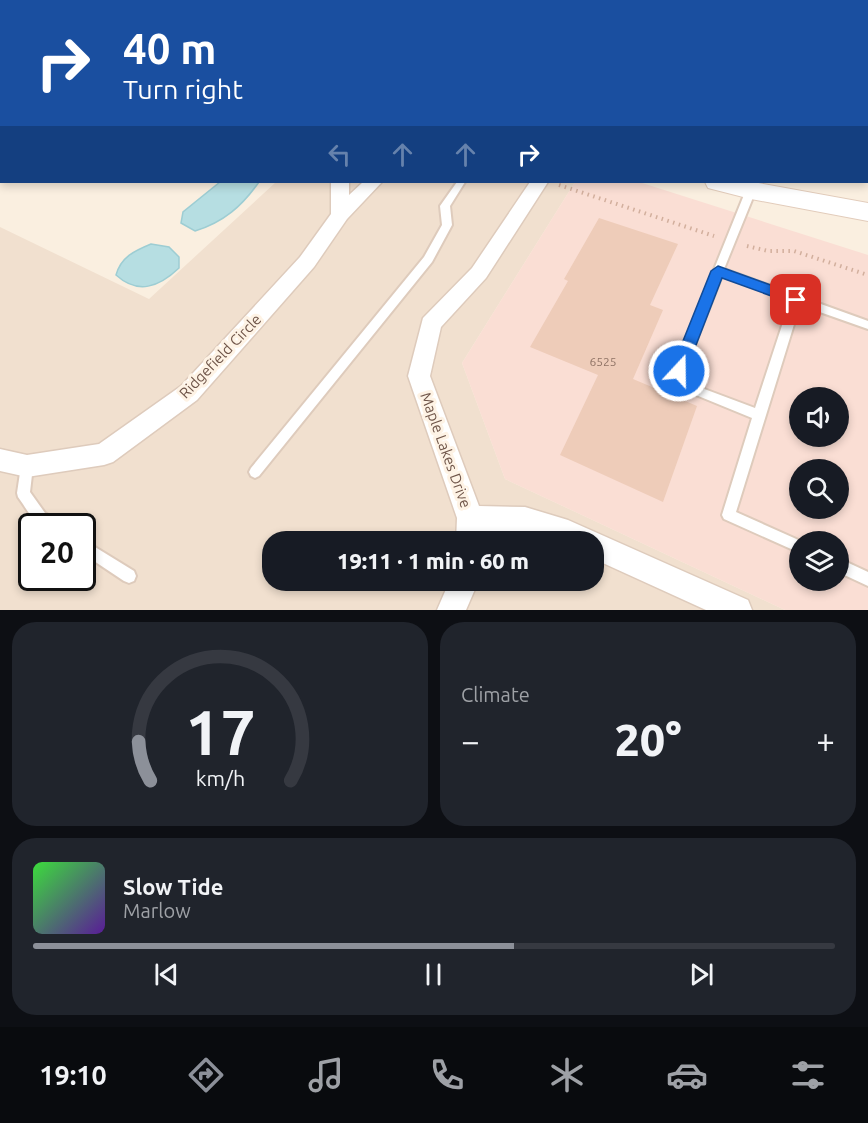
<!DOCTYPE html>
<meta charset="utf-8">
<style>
:root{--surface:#171b24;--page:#20242c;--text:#f1f3f6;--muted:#9ea1a6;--line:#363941;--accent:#8c9099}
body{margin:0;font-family:Ubuntu,sans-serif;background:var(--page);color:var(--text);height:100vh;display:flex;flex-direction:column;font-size:22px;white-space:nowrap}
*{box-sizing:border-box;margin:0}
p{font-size:20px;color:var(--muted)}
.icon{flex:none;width:33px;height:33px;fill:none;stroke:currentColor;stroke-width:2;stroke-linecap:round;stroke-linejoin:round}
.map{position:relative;height:610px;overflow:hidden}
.drawer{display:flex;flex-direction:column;gap:12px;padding:12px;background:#0d0f14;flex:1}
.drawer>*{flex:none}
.hud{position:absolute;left:0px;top:0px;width:868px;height:183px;box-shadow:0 3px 9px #0003;background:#1a4fa0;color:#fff;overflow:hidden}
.fabs{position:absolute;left:789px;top:387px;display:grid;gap:12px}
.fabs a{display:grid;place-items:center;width:60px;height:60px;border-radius:50%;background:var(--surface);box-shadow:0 3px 9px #0003;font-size:30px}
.speed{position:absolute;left:18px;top:513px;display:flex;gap:12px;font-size:30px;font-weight:700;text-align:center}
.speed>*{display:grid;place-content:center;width:78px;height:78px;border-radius:50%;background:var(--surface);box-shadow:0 3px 9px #0003;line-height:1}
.speed .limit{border:3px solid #111;border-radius:9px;background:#fff;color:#111}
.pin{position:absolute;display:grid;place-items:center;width:51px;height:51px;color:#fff;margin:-26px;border-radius:12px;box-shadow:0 3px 9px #0006}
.me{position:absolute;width:66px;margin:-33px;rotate:21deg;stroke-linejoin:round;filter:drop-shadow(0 0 4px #0008)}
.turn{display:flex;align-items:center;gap:21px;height:126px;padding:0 24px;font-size:27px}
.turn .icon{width:78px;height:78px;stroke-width:2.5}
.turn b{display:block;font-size:42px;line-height:51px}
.lanes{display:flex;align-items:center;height:57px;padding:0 24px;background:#0003;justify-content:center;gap:30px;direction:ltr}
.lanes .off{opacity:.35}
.big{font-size:45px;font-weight:800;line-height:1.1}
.drawer .card{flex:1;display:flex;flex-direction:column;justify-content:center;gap:9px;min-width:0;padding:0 21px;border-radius:24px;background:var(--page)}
.drawer .dial{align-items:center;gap:0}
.dial svg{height:156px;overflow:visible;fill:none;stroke:var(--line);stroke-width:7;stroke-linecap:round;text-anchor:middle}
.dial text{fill:var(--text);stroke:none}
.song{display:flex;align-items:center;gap:18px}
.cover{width:72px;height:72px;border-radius:9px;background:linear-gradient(135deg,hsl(120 70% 55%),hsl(270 70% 35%))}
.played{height:6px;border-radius:3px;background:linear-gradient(90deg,var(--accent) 60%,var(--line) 60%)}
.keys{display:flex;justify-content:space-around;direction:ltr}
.heat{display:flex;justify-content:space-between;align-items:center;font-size:33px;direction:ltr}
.drawer .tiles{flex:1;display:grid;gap:12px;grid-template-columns:1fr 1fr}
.card:last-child{grid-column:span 2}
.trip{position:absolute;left:262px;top:531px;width:342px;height:60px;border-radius:24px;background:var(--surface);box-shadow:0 3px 9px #0003;font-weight:800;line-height:60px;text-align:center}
.tab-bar{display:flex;height:96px;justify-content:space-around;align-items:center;background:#090b0e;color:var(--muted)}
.tab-bar .icon{width:42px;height:42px}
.tab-bar .selected{color:var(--accent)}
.tab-bar b{font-size:27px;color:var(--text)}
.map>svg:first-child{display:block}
.residential{fill:#f1e0cf;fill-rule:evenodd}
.commercial{fill:#faded4;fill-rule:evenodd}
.water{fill:#b6dee2;stroke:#9dcdd3;stroke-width:1.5}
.building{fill:#eeccb9}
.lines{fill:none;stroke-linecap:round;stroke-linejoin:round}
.lane-casing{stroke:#decbbc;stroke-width:4}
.street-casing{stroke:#decbbc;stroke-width:3}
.secondary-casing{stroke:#e2ccbb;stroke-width:2}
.path-far1{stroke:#d2af9d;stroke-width:3;stroke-dasharray:1 3;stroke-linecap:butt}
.path{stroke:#d2af9d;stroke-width:4;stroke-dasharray:1.5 4.5;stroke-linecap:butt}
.lane{fill:#fff;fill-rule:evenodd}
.street{fill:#fff;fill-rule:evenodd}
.secondary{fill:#fff;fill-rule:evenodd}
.route{fill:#1a73e8;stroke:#114b97;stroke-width:1.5}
.labels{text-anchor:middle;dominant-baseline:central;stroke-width:6;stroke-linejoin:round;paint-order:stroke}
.number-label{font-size:12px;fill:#8f7365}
.street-label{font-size:15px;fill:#6f5549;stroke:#fef3e5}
</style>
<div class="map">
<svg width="868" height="610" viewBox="0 0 868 610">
<rect width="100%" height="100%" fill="#faefe0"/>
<path class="residential" d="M276,182H575L462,363L505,479L785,610H0V227L149,299ZM32,526H82V578H32ZM273,542H594V580H273Z"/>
<path class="commercial" d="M575,182H639L868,255V610H785L505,479L462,363ZM800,398H838V436H800ZM800,470H838V508H800ZM800,542H838V580H800Z"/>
<path class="water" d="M220,182H259C242,206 224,222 195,231L181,223L183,212Z
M151,244L169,247L179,257V268C159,287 138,295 116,275C121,257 134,251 151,244Z"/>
<path class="building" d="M599,218L678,244L650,305L663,310L633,379L697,406L663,502L560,455L598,375L530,347L568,281L564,279Z"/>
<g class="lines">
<g class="lane-casing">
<path id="lane" d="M457,182H465L450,206L452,225L432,262L259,476L255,478L251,476L249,472L251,468L424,257L442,225L440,206Z
M751,187L756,190L724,269L868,321V329L800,305L736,512L803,542H800V553L724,519L722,515L752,418L691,393L673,371L746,190ZM722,276L790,301L755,408L699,387L685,370Z
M27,460L31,462L33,466L30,492L45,513L59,522L60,526C32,526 34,519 18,497L17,493L21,466L23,462Z
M82,539L134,571L136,576L134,581L129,583L124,581L82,553Z
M838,558L868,572V586L838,572Z"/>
</g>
<g class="street-casing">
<path id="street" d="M253,0H267L253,2Z
M299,0H313L299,2Z
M331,182H349V195L363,182H382L347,219L314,267L197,400L113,462L104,465L27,477L0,471V449L27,455L99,444L181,386L300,257L331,214Z
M530,182H548L486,278L441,327L430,376L479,506L525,507L568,520L748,600L752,610H706L594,559V542H555L525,531H483L482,542H456L457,518L408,376L423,318L472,268Z
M450,580H479L466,610H437Z"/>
</g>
<g class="secondary-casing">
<path id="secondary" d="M101,0H125L126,2H102Z
M705,182H753L868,203V221L751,199L708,188Z"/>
</g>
<path class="path-far1" d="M29,0L34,2
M214,0L219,2"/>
<path class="path" d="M559,185L714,236
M747,246L768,251H794L868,275"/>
<use href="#lane" class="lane"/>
<use href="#street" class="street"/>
<use href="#secondary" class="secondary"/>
</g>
<path class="route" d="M718,266L801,296L803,300L796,305L722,278L686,371L684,375H674L671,371L711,271Z"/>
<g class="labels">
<g class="number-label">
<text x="603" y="361">6525</text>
</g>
<g class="street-label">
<text transform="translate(220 356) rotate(-46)">Ridgefield Circle</text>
<text transform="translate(446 450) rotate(70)">Maple Lakes Drive</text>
</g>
</g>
</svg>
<div class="fabs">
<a><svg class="icon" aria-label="sound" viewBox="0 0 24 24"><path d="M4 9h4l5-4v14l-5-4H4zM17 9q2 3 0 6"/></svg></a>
<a><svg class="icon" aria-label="search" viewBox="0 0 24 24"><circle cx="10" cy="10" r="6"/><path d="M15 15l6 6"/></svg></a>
<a><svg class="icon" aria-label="layers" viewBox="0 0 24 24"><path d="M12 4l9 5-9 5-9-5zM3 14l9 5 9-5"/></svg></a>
</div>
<div class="speed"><div class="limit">20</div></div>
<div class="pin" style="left:796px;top:300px;background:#d93025"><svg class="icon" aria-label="arrive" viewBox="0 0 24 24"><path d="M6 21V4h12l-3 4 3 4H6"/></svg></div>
<svg class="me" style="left:679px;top:371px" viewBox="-20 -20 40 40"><circle r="17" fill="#1a73e8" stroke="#fff" stroke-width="3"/><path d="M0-11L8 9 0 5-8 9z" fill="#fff"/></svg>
<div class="trip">19:11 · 1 min · 60 m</div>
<div class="hud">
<div class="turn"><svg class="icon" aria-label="right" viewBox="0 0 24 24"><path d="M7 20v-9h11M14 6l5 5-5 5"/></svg><div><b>40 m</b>Turn right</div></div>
<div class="lanes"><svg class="icon off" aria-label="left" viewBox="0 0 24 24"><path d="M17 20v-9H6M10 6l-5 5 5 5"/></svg><svg class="icon off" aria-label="ahead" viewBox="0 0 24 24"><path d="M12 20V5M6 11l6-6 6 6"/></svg><svg class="icon off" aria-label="ahead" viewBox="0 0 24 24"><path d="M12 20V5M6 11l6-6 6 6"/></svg><svg class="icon" aria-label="right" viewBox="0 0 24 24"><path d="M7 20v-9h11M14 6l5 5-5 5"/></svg></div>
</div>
</div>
<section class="drawer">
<div class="tiles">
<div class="card dial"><svg viewBox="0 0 100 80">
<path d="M14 69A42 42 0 1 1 86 69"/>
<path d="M14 69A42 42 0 0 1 8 49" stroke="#8c9099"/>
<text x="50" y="56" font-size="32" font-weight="700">17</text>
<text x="50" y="72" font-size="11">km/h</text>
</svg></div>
<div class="card"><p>Climate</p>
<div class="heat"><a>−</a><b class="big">20°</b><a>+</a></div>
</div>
<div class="card">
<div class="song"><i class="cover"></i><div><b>Slow Tide</b><p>Marlow</p></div></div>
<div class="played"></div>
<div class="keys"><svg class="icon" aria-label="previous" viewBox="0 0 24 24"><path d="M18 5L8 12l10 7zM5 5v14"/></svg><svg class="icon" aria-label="pause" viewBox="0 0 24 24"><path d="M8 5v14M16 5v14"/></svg><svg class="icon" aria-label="next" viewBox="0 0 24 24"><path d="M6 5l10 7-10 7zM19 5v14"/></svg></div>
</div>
</div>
</section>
<nav class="tab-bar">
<b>19:10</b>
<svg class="icon selected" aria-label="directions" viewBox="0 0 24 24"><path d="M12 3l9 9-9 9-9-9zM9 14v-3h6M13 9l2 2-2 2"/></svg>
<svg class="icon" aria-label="music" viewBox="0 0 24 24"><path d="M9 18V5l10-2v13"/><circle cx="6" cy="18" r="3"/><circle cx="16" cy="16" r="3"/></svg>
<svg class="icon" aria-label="phone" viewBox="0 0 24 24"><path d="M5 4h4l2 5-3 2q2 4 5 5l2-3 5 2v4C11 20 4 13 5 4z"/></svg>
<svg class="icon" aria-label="climate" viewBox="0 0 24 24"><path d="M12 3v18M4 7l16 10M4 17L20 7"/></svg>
<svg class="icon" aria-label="car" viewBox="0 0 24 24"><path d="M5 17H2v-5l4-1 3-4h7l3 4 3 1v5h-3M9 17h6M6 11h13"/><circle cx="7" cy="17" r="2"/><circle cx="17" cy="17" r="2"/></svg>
<svg class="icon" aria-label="filters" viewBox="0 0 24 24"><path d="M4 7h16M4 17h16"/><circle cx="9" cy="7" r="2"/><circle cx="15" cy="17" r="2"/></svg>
</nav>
